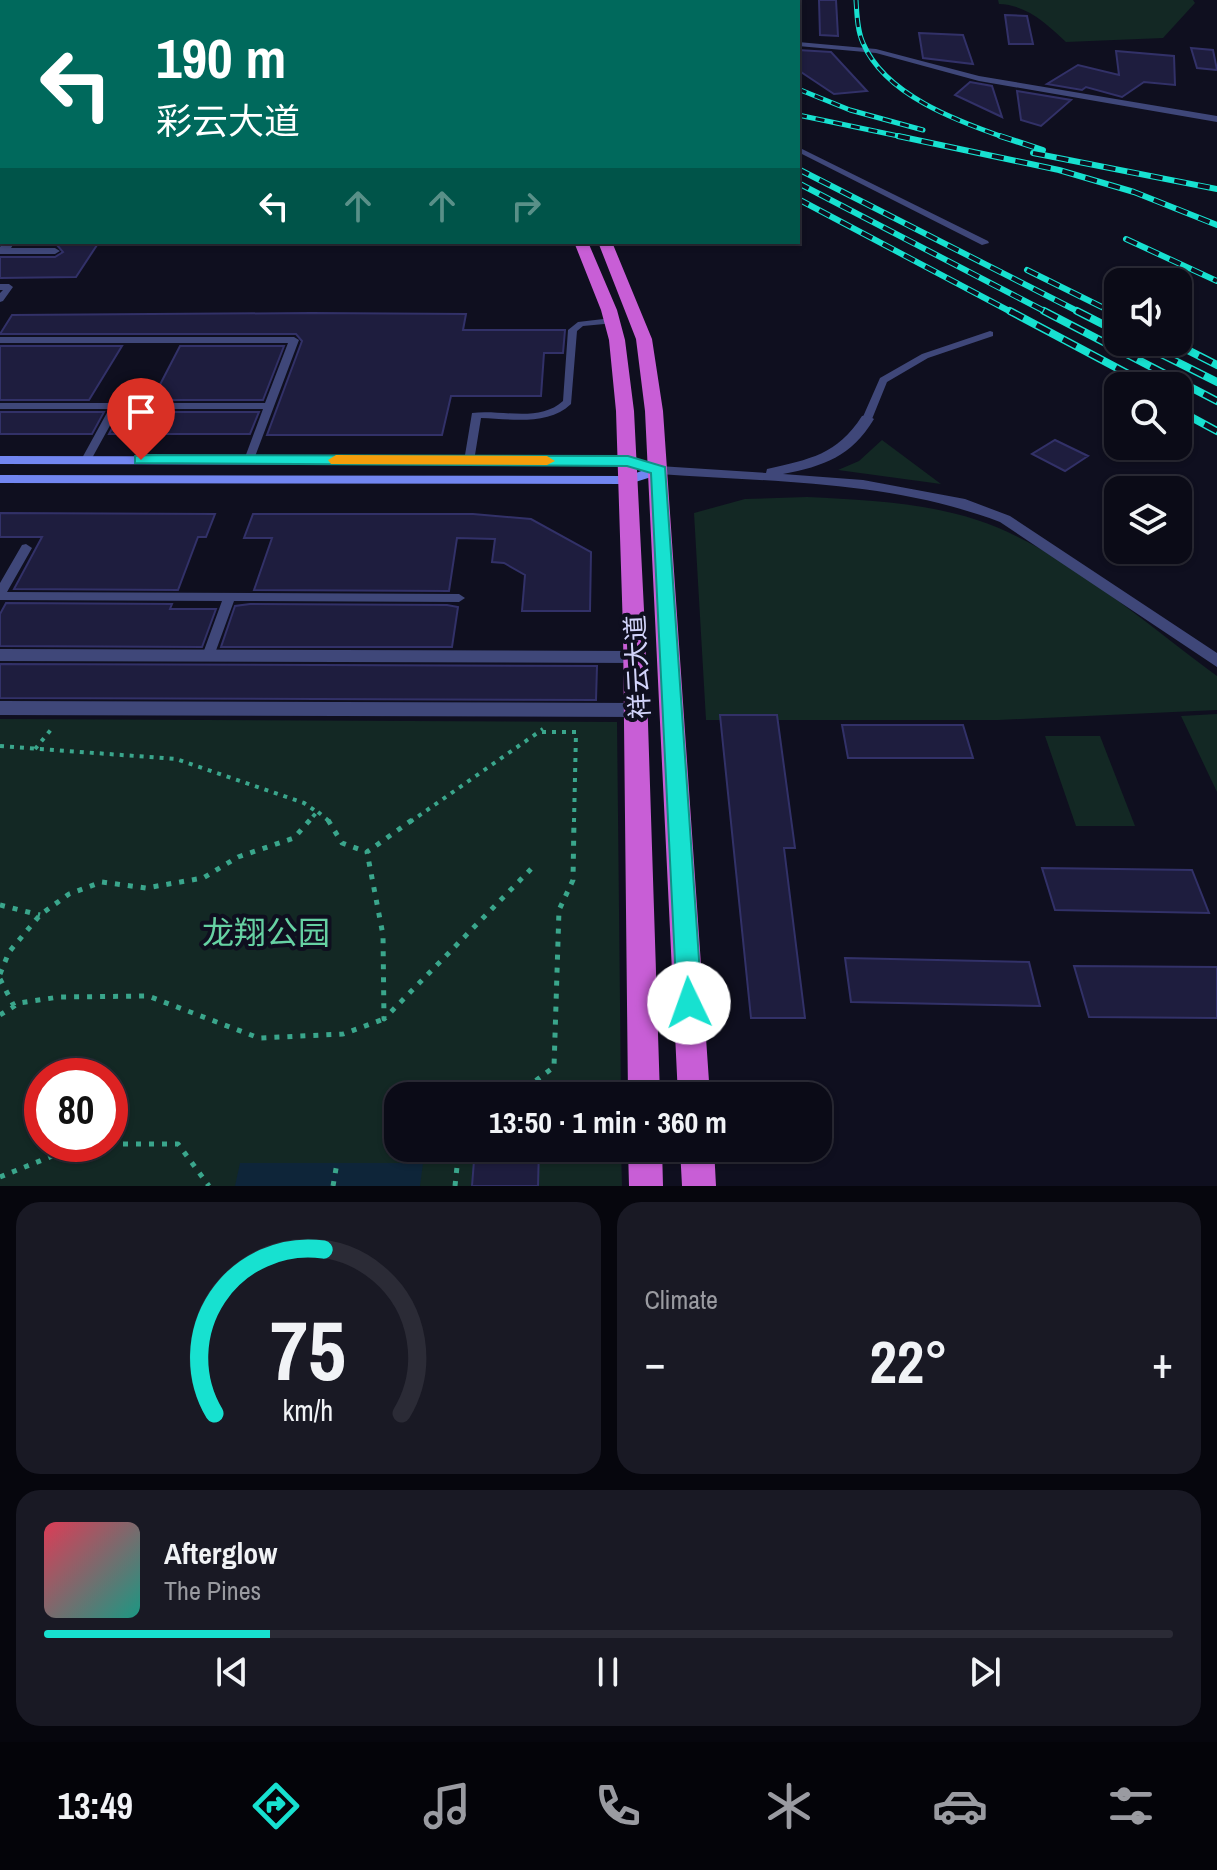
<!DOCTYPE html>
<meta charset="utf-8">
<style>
:root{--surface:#0b0b17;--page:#191924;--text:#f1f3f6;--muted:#9a9ba1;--line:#2b2b36;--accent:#17e1d0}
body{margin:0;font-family:"Archivo Narrow","Noto Sans SC",sans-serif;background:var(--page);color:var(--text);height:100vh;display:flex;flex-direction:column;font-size:30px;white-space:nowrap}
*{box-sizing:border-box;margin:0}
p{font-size:26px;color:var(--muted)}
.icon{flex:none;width:44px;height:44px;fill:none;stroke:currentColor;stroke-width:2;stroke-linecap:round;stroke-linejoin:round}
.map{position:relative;height:1186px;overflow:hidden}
.drawer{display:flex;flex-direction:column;gap:16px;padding:16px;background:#06060d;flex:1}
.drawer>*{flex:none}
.top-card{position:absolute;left:0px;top:0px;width:800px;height:244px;box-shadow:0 2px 6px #0004,0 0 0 2px var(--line);background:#00695c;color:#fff;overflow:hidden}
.fabs{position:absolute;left:1104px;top:268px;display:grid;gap:16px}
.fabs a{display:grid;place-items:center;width:88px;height:88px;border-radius:16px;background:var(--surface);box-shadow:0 2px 6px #0004,0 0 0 2px var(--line);font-size:40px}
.speed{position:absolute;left:24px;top:1058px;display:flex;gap:16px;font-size:40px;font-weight:700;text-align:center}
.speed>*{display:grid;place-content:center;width:104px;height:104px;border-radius:50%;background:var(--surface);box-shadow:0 2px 6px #0004,0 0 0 2px var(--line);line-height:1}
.speed .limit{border:12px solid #d22;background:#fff;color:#111}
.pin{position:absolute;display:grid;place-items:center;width:68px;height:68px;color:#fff;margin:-82px -34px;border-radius:50% 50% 50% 0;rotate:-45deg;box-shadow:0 0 8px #0007}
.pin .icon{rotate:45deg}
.me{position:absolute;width:88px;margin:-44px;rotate:357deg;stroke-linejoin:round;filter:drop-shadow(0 0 6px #0008)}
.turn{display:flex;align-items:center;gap:28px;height:168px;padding:0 24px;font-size:36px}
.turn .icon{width:104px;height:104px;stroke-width:2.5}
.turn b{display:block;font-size:56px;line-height:68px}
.lanes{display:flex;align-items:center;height:76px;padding:0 24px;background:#0003;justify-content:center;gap:40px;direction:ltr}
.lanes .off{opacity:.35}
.big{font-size:60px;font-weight:800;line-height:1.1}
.drawer .tile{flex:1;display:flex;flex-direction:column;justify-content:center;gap:12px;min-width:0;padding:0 28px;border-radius:24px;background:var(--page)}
.drawer .dial{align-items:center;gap:0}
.dial svg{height:208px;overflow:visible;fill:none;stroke:var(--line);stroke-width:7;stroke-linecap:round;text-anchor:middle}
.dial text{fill:var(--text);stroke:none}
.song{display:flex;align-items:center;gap:24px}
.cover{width:96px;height:96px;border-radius:12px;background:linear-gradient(135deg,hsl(350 70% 55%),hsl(170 70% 35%))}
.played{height:8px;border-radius:4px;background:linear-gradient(90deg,var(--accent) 20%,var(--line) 20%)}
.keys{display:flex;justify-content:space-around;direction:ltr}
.heat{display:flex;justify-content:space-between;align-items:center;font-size:44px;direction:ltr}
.drawer .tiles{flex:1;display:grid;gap:16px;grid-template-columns:1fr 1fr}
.tile:last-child{grid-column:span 2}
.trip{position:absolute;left:384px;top:1082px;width:448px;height:80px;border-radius:24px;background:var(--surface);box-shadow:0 2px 6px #0004,0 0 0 2px var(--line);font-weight:800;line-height:80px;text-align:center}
.menu{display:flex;height:128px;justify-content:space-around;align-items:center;background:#040409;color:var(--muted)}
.menu .icon{width:56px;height:56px}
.menu .active{color:var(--accent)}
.menu b{font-size:36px;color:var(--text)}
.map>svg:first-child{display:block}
.green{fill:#132824;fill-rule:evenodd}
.water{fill:#0e2539}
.building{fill:#1e1d3e;stroke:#323168;stroke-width:2}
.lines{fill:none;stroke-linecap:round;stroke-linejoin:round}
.path-far1{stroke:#3aa68c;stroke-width:4;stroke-dasharray:4 6;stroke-linecap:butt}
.path{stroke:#3aa68c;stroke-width:5;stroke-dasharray:5 8;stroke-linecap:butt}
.service{fill:#3f4779;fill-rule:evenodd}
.minor{fill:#3f4779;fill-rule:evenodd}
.tertiary{fill:#3f4779;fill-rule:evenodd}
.secondary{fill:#7286f1;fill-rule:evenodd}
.trunk{fill:#c85ed6;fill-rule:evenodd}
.rail-far2-casing{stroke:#17e1d0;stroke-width:5}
.rail-far1-casing{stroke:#17e1d0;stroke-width:6}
.rail-casing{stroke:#17e1d0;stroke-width:8}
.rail-far2{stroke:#0f0f1f;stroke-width:3;stroke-dasharray:9;stroke-linecap:butt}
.rail-far1{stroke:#0f0f1f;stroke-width:4;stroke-dasharray:12;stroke-linecap:butt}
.rail{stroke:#0f0f1f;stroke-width:5;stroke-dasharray:15;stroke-linecap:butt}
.route{fill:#17e1d0;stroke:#0f9287;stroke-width:2}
.slow{fill:#f59e0b}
.labels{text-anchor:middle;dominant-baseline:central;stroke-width:8;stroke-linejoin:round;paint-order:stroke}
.street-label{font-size:26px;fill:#d2d4fa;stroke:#0f0f1f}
.near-park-label{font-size:32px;fill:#66d2a3;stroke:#0f0f1f}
</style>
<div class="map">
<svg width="1217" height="1186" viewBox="0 0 1217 1186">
<rect width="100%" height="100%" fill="#0f0f1f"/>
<path class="green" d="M998,0H1193L1195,3L1163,38L1066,42C1047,24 1027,5 999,4Z
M882,440L941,484L838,470L859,461Z
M807,497C863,500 923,502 977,520C1060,547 1146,624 1217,676V710L998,720H706L694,513L745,499Z
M1217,714V792L1181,716Z
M0,719L617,722L621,1096H398V1148H621L622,1186H0ZM42,1076H110V1144H42Z
M1045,736H1100L1135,826H1076Z"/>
<path class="water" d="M240,1163H423L420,1186H235Z"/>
<path class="building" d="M819,0H836L838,36L820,35Z
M1005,15L1027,16L1033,44H1009Z
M919,33L963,35L973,64L923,58Z
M1191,48L1213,50L1217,70L1197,68Z
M798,50L831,52L867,91L834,94L798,70Z
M1116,51L1174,56L1175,85L1144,82L1122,97L1086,87L1082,90L1047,84L1078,65L1119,75Z
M970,82L992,86L1002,117L955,95Z
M1017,91L1071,100L1041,126L1021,120Z
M43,242H99L76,277L0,278V257H55L63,252L57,245H41Z
M311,313L466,314L463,330H565L563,353H544L541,396H451L442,435H267L302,341L296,334H0L12,315Z
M0,346H122L89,400H0Z
M180,346H284L263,400H152Z
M0,412H104L92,434H0Z
M121,412H259L250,434H109Z
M1055,440L1088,456L1065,471L1032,454Z
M0,513L215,514L206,537H198L178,590L14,589L42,537H0Z
M253,514H473L531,519L591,552L590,611H522L525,575L504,563L492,562L495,539L457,538L449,591L254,590L272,538H244Z
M6,603L172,604L170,609H216L202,647L0,646V614Z
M250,604L447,605L458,607L452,647H221L235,606Z
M0,664L597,666L596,700L0,698Z
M720,715H777L795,848H784L805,1018H751Z
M842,725H963L973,758H848Z
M1042,868L1192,870L1209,913L1055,910Z
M845,958L1029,962L1040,1006L851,1002Z
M1074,966L1217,967V1018L1089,1017Z
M475,1148H539L538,1186H472Z"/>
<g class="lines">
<path class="path-far1" d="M542,732H576L574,822
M0,746L176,759L304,803L317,812L308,822
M35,749L54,726
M318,812L330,822
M410,822L543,729"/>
<path class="path" d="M328,820L342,843L367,852
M412,820L367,852L383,935L384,1019L531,869
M0,905L40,915
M0,974L9,952L40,915L69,894L102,882L146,888L203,878L238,857L294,838L310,820
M0,979L14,1006
M0,1015L19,1003L59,997L148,996L259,1038L343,1034L384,1019
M515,1096L554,1067L559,910L573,880L574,820
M110,1144H178L209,1186
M0,1177L82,1144
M333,1186L337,1163
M455,1186L459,1148"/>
<path class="service" d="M798,147L988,241L989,243L982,245L798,152Z
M0,180H2V185H0Z
M0,205H2V209H0Z
M0,284H9L13,287L3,301L0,302V293L3,290H0Z
M612,318L615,319V323L583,326L577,331L571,404C548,426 510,419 481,418L474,461L473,463H465L464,461L472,413C501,409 539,423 563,401L568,330L578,322Z
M990,331L993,332V336L928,358L887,382L872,419L871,421H863L862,419L880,378L922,354Z
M0,337H294L299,340L253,462H245L244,460L263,409H119L91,460L86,463L81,460L109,409H0V403H265L288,343H0Z
M26,544L32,548L7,592L459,594L465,598L459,602L234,601L214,656L212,659H204L202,656L222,601L0,600V583L22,545Z"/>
<path class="minor" d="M798,42L876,49L979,76L1217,116V122L979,81L876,53L798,46Z
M0,64H2V68H0Z
M0,210H2V216H0Z
M4,242H15L11,248H55L60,251L55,254H0V247Z
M867,415L874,419C851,457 824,466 783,474L863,480L965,499L1010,516L1217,653V667L1000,522C892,481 773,482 659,474L652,470L659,466L766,473L767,469C810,459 837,455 862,416Z
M0,649L635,651L641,653L643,657L641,661L635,663L0,661Z
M0,701L636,703L642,705L645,710L642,715L636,717L0,715Z"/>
<path class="tertiary" d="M2,98V104L0,105V99Z"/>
<path class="secondary" d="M0,456L628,457L664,467L666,470L664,473L629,484L0,483V475L628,476L644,470L627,465L0,464Z"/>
<path class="trunk" d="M303,0H316L317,2H304Z
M322,0H335L336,2H323Z
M574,242H588L617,310L625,340L634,411L645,630L660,1096H628L623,630L616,411L609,340L601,310Z
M598,242H612L652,339L663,411L710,1096H678L645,411L636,339Z
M628,1148H662L663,1186H629Z
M680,1148H714L716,1186H682Z"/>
<g class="rail-far2-casing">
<path id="rail-far2" d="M432,0L436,2
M448,0L453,2
M856,0C857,14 857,30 863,43C885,95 957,121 1006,138
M798,89L850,110L923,130
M798,115L908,138"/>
</g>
<g class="rail-far1-casing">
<path id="rail-far1" d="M898,136L1059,170L1134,192L1217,225
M1000,136L1043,150
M1033,153L1217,189
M798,169L1081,313
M798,183L1048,313
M798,199L1013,313
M1126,239L1217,281
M1027,270L1114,313"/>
</g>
<g class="rail-casing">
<path id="rail" d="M1010,311L1151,386
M1044,311L1217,401
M1077,311L1118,332
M1110,311L1118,315
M1137,342L1217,382
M1172,342L1217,365
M1178,410L1217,431"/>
</g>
<use href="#rail-far2" class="rail-far2"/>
<use href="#rail-far1" class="rail-far1"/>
<use href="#rail" class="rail"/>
</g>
<path class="route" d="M141,455L628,456L665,467L702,1003L698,1011L689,1014L681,1011L677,1003L651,473L627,466L135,463V456Z"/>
<path class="slow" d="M336,455L547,456L555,461L547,465L331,464L328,460Z"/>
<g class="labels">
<g class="street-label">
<text transform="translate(637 667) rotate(-93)">祥云大道</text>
</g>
<g class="near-park-label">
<text x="266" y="932">龙翔公园</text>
</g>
</g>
</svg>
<div class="fabs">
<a><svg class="icon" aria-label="sound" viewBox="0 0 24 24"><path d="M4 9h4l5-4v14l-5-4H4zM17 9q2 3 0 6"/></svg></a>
<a><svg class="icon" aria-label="search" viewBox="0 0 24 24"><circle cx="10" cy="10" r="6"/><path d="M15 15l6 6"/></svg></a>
<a><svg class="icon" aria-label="layers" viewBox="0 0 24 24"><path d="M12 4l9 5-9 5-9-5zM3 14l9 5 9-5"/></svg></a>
</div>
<div class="speed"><div class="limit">80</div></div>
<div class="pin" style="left:141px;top:460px;background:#d93025"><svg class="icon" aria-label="arrive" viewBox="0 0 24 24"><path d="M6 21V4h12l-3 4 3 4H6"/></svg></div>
<svg class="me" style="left:689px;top:1003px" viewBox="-20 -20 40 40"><circle r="19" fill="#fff"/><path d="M0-13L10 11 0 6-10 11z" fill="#17e1d0"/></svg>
<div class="trip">13:50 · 1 min · 360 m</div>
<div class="top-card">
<div class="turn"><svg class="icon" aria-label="left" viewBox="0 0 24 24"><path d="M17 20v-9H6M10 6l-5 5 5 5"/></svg><div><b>190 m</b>彩云大道</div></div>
<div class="lanes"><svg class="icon" aria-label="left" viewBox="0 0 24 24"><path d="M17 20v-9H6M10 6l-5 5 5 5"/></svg><svg class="icon off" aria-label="ahead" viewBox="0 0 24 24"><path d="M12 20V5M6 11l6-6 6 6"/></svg><svg class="icon off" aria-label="ahead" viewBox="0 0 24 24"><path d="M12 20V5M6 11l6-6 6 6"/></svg><svg class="icon off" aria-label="right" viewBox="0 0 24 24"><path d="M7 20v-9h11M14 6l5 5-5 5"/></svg></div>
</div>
</div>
<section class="drawer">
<div class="tiles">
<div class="tile dial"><svg viewBox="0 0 100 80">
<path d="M14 69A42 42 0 1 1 86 69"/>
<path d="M14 69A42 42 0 0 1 56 6" stroke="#17e1d0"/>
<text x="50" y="56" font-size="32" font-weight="700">75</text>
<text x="50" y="72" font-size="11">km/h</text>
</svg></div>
<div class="tile"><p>Climate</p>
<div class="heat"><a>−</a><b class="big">22°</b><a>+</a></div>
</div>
<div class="tile">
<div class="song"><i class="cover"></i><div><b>Afterglow</b><p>The Pines</p></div></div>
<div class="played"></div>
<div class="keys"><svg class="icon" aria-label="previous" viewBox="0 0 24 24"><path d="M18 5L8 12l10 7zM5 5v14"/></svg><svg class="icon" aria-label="pause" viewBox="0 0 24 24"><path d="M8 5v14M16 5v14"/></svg><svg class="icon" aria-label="next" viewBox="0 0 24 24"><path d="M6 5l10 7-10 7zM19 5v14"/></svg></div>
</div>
</div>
</section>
<nav class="menu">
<b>13:49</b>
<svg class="icon active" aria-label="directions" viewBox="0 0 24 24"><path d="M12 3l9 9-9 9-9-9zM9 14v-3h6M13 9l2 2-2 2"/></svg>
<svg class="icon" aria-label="music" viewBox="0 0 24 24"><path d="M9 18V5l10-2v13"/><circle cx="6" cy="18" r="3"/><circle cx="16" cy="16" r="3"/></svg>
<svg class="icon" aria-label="phone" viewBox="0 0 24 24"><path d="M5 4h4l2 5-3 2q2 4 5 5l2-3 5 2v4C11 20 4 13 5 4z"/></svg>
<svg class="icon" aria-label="climate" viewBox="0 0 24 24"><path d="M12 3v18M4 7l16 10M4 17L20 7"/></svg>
<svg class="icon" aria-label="car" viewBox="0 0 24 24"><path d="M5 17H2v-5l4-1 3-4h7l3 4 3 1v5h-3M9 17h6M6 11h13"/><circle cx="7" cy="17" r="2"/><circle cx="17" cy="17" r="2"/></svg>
<svg class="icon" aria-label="filters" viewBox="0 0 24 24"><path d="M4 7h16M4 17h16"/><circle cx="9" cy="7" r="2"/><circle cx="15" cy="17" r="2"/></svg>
</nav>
